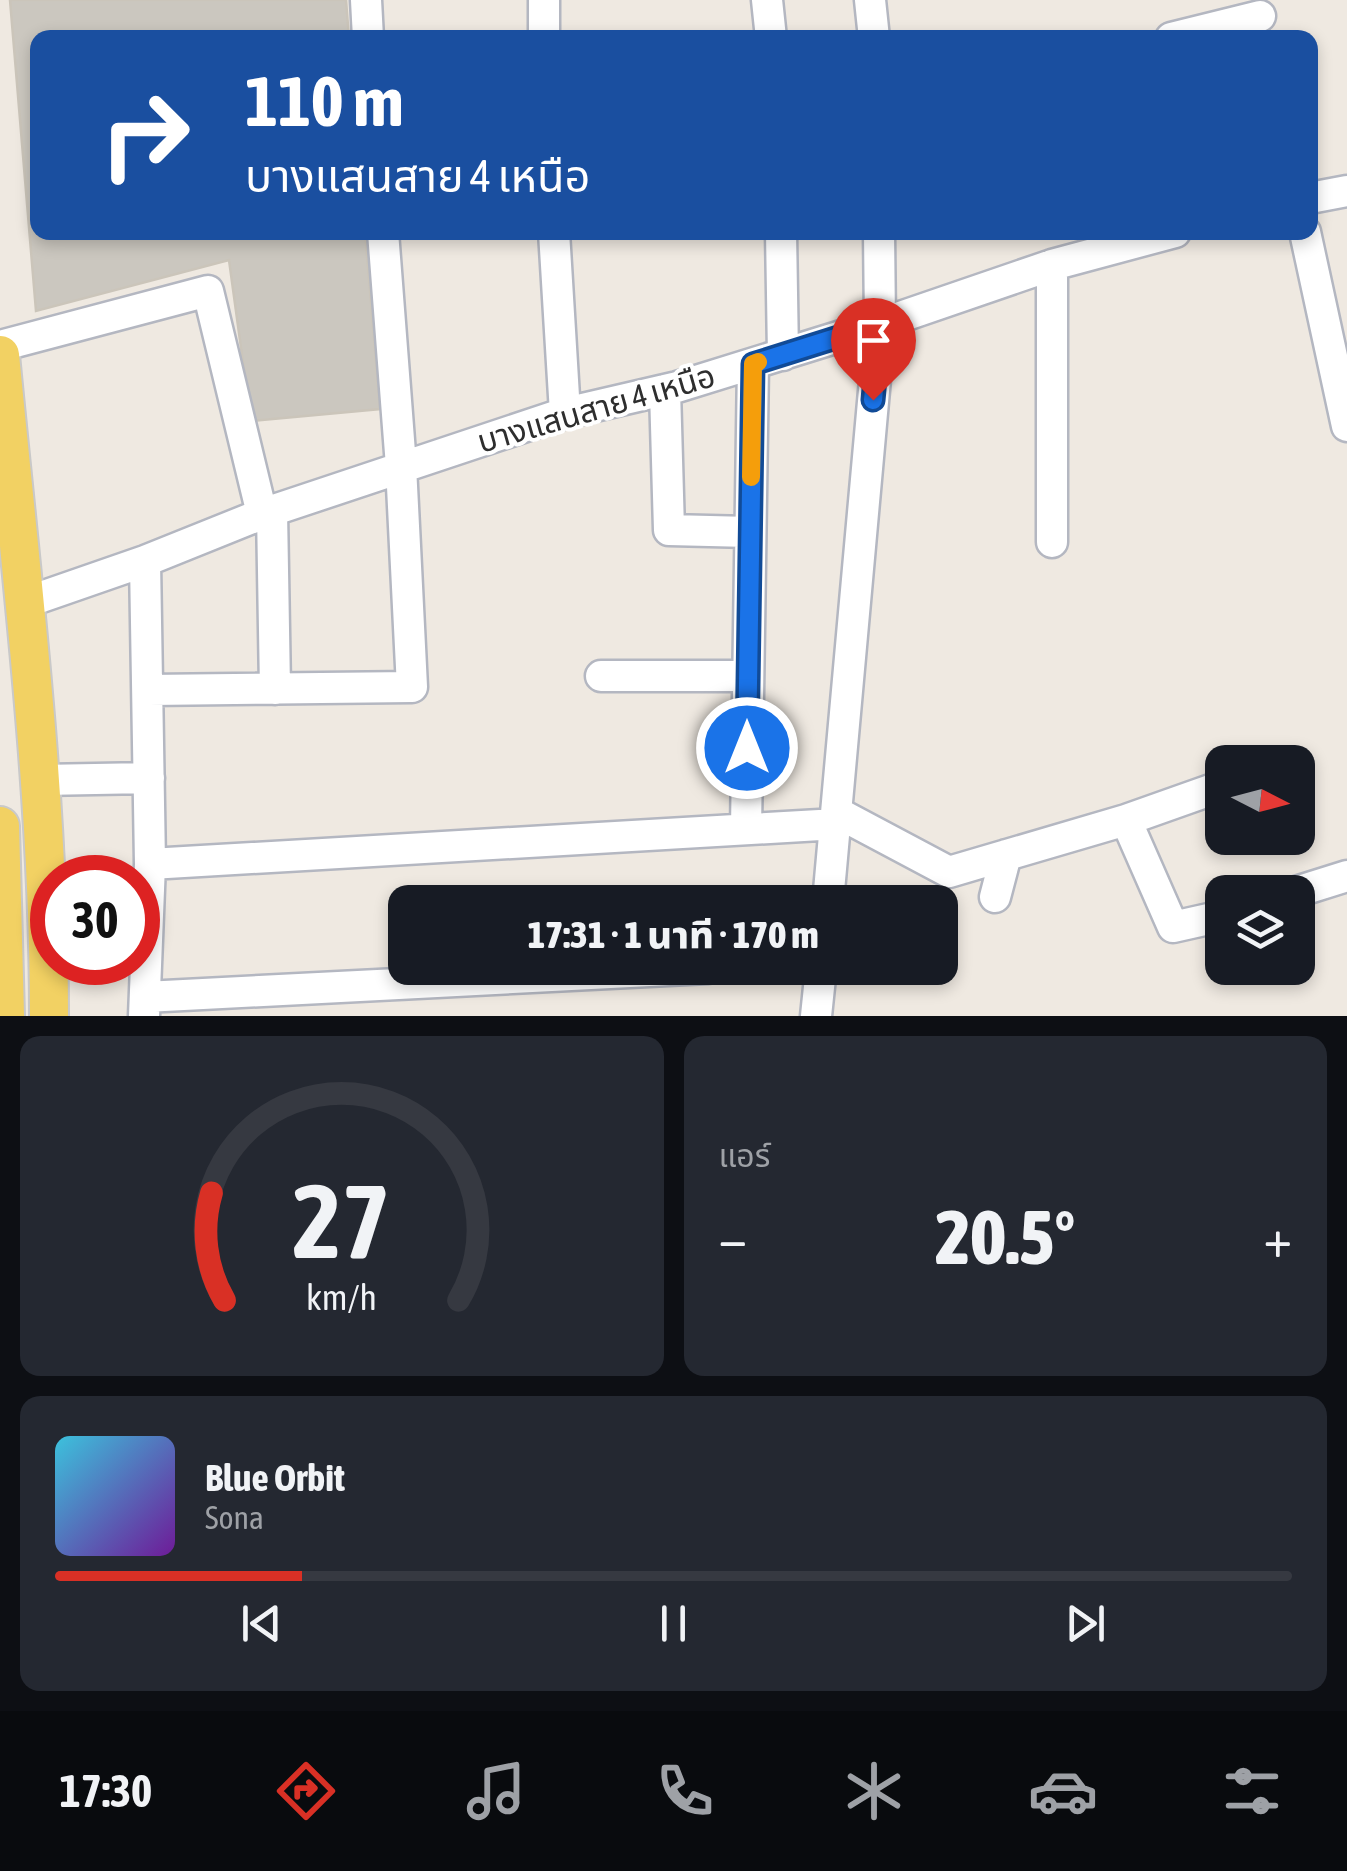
<!DOCTYPE html>
<html lang="th">
<meta charset="utf-8">
<style>
:root{--surface:#171b24;--page:#242831;--text:#f1f3f6;--muted:#9ea1a6;--line:#363941;--accent:#d93025}
body{margin:0;font-family:"Asap Condensed","Noto Sans Thai",sans-serif;background:var(--page);color:var(--text);height:100vh;display:flex;flex-direction:column;font-size:38px;white-space:nowrap}
*{box-sizing:border-box;margin:0}
p{font-size:32px;color:var(--muted)}
.icon{flex:none;width:55px;height:55px;fill:none;stroke:currentColor;stroke-width:2;stroke-linecap:round;stroke-linejoin:round}
.map{position:relative;height:1016px;overflow:hidden}
.panel{display:flex;flex-direction:column;gap:20px;padding:20px;background:#0d0f14;flex:1}
.panel>*{flex:none}
.top-card{position:absolute;left:30px;top:30px;width:1288px;height:210px;border-radius:20px;box-shadow:0 5px 15px #0003;background:#1a4fa0;color:#fff;overflow:hidden}
.needle{width:65px;rotate:96deg}
.buttons{position:absolute;left:1205px;top:745px;display:grid;gap:20px}
.buttons a{display:grid;place-items:center;width:110px;height:110px;border-radius:20px;background:var(--surface);box-shadow:0 5px 15px #0003;font-size:50px}
.speed{position:absolute;left:30px;top:855px;display:flex;gap:20px;font-size:50px;font-weight:700;text-align:center}
.speed>*{display:grid;place-content:center;width:130px;height:130px;border-radius:50%;background:var(--surface);box-shadow:0 5px 15px #0003;line-height:1}
.speed .limit{border:15px solid #d22;background:#fff;color:#111}
.pin{position:absolute;display:grid;place-items:center;width:85px;height:85px;color:#fff;margin:-102px -42px;border-radius:50% 50% 50% 0;rotate:-45deg;box-shadow:0 0 10px #0007}
.pin .icon{rotate:45deg}
.me{position:absolute;width:110px;margin:-55px;rotate:0deg;stroke-linejoin:round;filter:drop-shadow(0 0 8px #0008)}
.turn{display:flex;align-items:center;gap:35px;height:210px;padding:0 50px;font-size:45px}
.turn .icon{width:130px;height:130px;stroke-width:2.5}
.turn b{display:block;font-size:70px;line-height:85px}
.big{font-size:75px;font-weight:800;line-height:1.1}
.panel .widget{flex:1;display:flex;flex-direction:column;justify-content:center;gap:15px;min-width:0;padding:0 35px;border-radius:20px;background:var(--page)}
.panel .dial{align-items:center;gap:0}
.dial svg{height:260px;overflow:visible;fill:none;stroke:var(--line);stroke-width:7;stroke-linecap:round;text-anchor:middle}
.dial text{fill:var(--text);stroke:none}
.song{display:flex;align-items:center;gap:30px}
.cover{width:120px;height:120px;border-radius:15px;background:linear-gradient(135deg,hsl(190 70% 55%),hsl(280 70% 35%))}
.played{height:10px;border-radius:5px;background:linear-gradient(90deg,var(--accent) 20%,var(--line) 20%)}
.keys{display:flex;justify-content:space-around;direction:ltr}
.heat{display:flex;justify-content:space-between;align-items:center;font-size:55px;direction:ltr}
.panel .tiles{flex:1;display:grid;gap:20px;grid-template-columns:1fr 1fr}
.widget:last-child{grid-column:span 2}
.trip{position:absolute;left:388px;top:885px;width:570px;height:100px;border-radius:20px;background:var(--surface);box-shadow:0 5px 15px #0003;font-weight:800;line-height:100px;text-align:center}
.tabs{display:flex;height:160px;justify-content:space-around;align-items:center;background:#090b0e;color:var(--muted)}
.tabs .icon{width:70px;height:70px}
.tabs .on{color:var(--accent)}
.tabs b{font-size:45px;color:var(--text)}
.map>svg:first-child{display:block}
.building{fill:#cbc7bf;stroke:#cbc5ba;stroke-width:2.5}
.lines{fill:none;stroke-linecap:round;stroke-linejoin:round}
.minor-casing{stroke:#b4b7c1;stroke-width:35}
.major-casing{stroke:#c9c9c9;stroke-width:42}
.minor{stroke:#fff;stroke-width:30}
.major{stroke:#f2d163;stroke-width:38}
.route-casing{stroke:#114b97;stroke-width:25}
.route{stroke:#1a73e8;stroke-width:18}
.slow{stroke:#f59e0b;stroke-width:18}
.labels{text-anchor:middle;dominant-baseline:central;stroke-width:8;stroke-linejoin:round;paint-order:stroke}
.street-label{font-size:32px;fill:#2e2e2e;stroke:#fff}
</style>
<div class="map">
<svg width="1347" height="1016" viewBox="0 0 1347 1016">
<rect width="100%" height="100%" fill="#efe9e1"/>
<path class="building" d="M10,0H346L349,38H38V232H365L380,409L251,421L229,260L36,311Z"/>
<g class="lines">
<g class="minor-casing">
<path id="minor" d="M366,0L368,38
M544,0V38
M767,0L771,38
M870,0L874,38
M1171,38L1260,16
M1310,198L1347,191
M554,232L565,413
M781,232L783,355
M1305,232L1347,426
M0,346L208,291L262,514
M665,390L669,530L750,532
M272,511L275,689
M1052,542V265
M24,603L145,561L262,514L565,413L677,387L880,324L1052,265L1175,232
M601,676H747
M149,690L412,687L401,466L383,232
M41,780L149,778
M838,813L949,872L1126,820L1222,786
M1126,820L1173,927L1222,916
M746,829L753,364
M150,864L837,824
M1296,892L1347,876
M995,897L1006,855
M828,902L880,324L879,232
M145,997L708,968
M144,1016L150,864L145,561
M816,1016L821,968"/>
</g>
<g class="major-casing">
<path id="major" d="M0,355C21,575 49,795 49,1016
M0,826L5,1016"/>
</g>
<use href="#minor" class="minor"/>
<use href="#major" class="major"/>
</g>
<g class="lines">
<g class="route-casing">
<path id="route" d="M747,748L753,364L880,324L873,400"/>
</g>
<use href="#route" class="route"/>
<path class="slow" d="M751,477L753,364L758,362"/>
</g>
<g class="labels">
<g class="street-label">
<text transform="translate(596 408) rotate(-16)">บางแสนสาย 4 เหนือ</text>
</g>
</g>
</svg>
<div class="buttons">
<a><svg class="needle" viewBox="-14 -14 28 28"><path d="M0-13l5 13h-10z" fill="#e53935"/><path d="M0 13l5-13h-10z" fill="#9ea1a6"/></svg></a>
<a><svg class="icon" aria-label="layers" viewBox="0 0 24 24"><path d="M12 4l9 5-9 5-9-5zM3 14l9 5 9-5"/></svg></a>
</div>
<div class="speed"><div class="limit">30</div></div>
<div class="pin" style="left:873px;top:400px;background:#d93025"><svg class="icon" aria-label="arrive" viewBox="0 0 24 24"><path d="M6 21V4h12l-3 4 3 4H6"/></svg></div>
<svg class="me" style="left:747px;top:748px" viewBox="-20 -20 40 40"><circle r="17" fill="#1a73e8" stroke="#fff" stroke-width="3"/><path d="M0-11L8 9 0 5-8 9z" fill="#fff"/></svg>
<div class="trip">17:31 · 1 นาที · 170 m</div>
<div class="top-card">
<div class="turn"><svg class="icon" aria-label="right" viewBox="0 0 24 24"><path d="M7 20v-9h11M14 6l5 5-5 5"/></svg><div><b>110 m</b>บางแสนสาย 4 เหนือ</div></div>
</div>
</div>
<section class="panel">
<div class="tiles">
<div class="widget dial"><svg viewBox="0 0 100 80">
<path d="M14 69A42 42 0 1 1 86 69"/>
<path d="M14 69A42 42 0 0 1 10 36" stroke="#d93025"/>
<text x="50" y="56" font-size="32" font-weight="700">27</text>
<text x="50" y="72" font-size="11">km/h</text>
</svg></div>
<div class="widget"><p>แอร์</p>
<div class="heat"><a>−</a><b class="big">20.5°</b><a>+</a></div>
</div>
<div class="widget">
<div class="song"><i class="cover"></i><div><b>Blue Orbit</b><p>Sona</p></div></div>
<div class="played"></div>
<div class="keys"><svg class="icon" aria-label="previous" viewBox="0 0 24 24"><path d="M18 5L8 12l10 7zM5 5v14"/></svg><svg class="icon" aria-label="pause" viewBox="0 0 24 24"><path d="M8 5v14M16 5v14"/></svg><svg class="icon" aria-label="next" viewBox="0 0 24 24"><path d="M6 5l10 7-10 7zM19 5v14"/></svg></div>
</div>
</div>
</section>
<nav class="tabs">
<b>17:30</b>
<svg class="icon on" aria-label="directions" viewBox="0 0 24 24"><path d="M12 3l9 9-9 9-9-9zM9 14v-3h6M13 9l2 2-2 2"/></svg>
<svg class="icon" aria-label="music" viewBox="0 0 24 24"><path d="M9 18V5l10-2v13"/><circle cx="6" cy="18" r="3"/><circle cx="16" cy="16" r="3"/></svg>
<svg class="icon" aria-label="phone" viewBox="0 0 24 24"><path d="M5 4h4l2 5-3 2q2 4 5 5l2-3 5 2v4C11 20 4 13 5 4z"/></svg>
<svg class="icon" aria-label="climate" viewBox="0 0 24 24"><path d="M12 3v18M4 7l16 10M4 17L20 7"/></svg>
<svg class="icon" aria-label="car" viewBox="0 0 24 24"><path d="M5 17H2v-5l4-1 3-4h7l3 4 3 1v5h-3M9 17h6M6 11h13"/><circle cx="7" cy="17" r="2"/><circle cx="17" cy="17" r="2"/></svg>
<svg class="icon" aria-label="filters" viewBox="0 0 24 24"><path d="M4 7h16M4 17h16"/><circle cx="9" cy="7" r="2"/><circle cx="15" cy="17" r="2"/></svg>
</nav>
